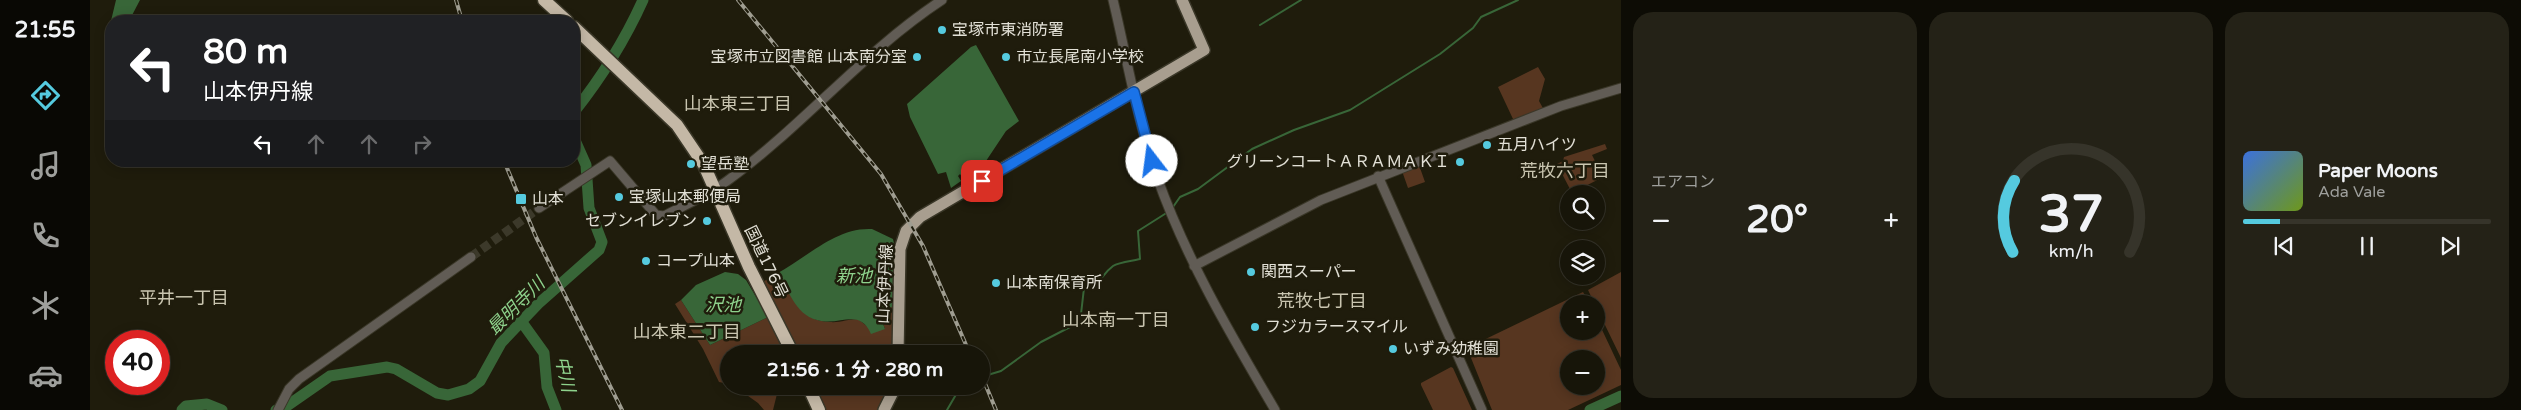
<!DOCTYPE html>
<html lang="ja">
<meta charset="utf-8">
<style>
:root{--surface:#171509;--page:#242217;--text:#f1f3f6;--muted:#9e9f9c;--line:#36342a;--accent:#55cadf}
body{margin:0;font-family:"Varela Round","Noto Sans JP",sans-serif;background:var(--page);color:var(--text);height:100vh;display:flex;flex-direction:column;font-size:19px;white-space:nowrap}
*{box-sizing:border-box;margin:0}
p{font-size:16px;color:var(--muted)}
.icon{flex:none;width:28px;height:28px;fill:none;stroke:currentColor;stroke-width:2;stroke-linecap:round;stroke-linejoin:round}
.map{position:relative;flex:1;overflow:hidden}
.side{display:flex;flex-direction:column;gap:12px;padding:12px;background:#0d0c05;width:900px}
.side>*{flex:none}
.banner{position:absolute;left:15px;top:15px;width:475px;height:152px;border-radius:20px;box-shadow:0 2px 12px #0003,0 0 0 1px var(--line);background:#202124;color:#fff;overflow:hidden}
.buttons{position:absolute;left:1470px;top:185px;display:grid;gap:10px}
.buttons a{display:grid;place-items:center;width:45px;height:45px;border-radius:50%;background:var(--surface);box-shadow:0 2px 12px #0003,0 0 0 1px var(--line);font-size:25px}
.speed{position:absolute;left:15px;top:330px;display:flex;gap:10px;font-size:25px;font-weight:700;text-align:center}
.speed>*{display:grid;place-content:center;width:65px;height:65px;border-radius:50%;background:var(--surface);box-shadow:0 2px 12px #0003,0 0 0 1px var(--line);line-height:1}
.speed .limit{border:8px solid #d22;background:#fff;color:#111}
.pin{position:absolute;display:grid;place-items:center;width:42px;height:42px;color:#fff;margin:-21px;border-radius:10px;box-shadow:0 2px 8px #0006}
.me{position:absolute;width:55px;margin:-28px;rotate:345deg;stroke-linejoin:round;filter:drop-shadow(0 0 4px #0008)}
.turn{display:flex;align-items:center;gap:18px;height:105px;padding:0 15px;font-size:22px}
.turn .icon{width:65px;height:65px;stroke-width:2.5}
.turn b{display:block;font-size:35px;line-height:42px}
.lanes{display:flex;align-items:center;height:48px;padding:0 15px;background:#0003;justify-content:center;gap:25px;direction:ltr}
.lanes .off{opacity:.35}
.big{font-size:38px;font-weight:700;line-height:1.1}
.side .tile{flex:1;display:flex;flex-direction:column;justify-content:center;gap:8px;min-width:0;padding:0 18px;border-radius:20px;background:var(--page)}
.side .dial{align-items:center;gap:0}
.dial svg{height:130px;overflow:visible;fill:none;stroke:var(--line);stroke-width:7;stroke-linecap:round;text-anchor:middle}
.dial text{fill:var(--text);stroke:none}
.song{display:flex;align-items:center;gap:15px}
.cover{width:60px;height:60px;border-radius:8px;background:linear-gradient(135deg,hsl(220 70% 55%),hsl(80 70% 35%))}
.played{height:5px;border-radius:2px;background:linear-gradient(90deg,var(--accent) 15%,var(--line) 15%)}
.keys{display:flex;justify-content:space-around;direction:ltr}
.heat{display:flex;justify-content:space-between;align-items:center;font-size:28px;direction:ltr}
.side .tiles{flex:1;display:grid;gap:12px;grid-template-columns:repeat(3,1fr)}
.trip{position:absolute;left:630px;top:345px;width:270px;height:50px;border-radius:25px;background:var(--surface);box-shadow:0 2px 12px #0003,0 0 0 1px var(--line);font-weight:700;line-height:50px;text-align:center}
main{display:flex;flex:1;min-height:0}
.tab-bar{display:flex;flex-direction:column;width:90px;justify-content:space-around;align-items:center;background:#090804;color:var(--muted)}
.tab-bar .icon{width:35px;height:35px}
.tab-bar .selected{color:var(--accent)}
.tab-bar b{font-size:22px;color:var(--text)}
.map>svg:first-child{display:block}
.green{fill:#573620;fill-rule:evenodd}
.water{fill:#386638}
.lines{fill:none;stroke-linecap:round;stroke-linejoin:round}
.stream{stroke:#386638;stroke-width:2}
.river{stroke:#386638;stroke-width:11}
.minor-tunnel{stroke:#3c392a;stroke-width:9;stroke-dasharray:9 4.5;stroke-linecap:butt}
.minor-casing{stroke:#3a3728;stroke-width:11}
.major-casing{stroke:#3a3728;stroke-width:14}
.highway-casing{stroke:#3a3728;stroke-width:15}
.minor{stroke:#615c55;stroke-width:9}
.major{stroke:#a89e8f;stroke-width:11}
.highway{stroke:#c4b8a6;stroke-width:12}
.rail-casing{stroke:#9f9d91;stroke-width:4}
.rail{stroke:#1f1c0c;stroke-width:2;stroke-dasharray:5.5;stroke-linecap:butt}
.route-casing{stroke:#114b97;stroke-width:12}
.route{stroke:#1a73e8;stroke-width:9}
.poi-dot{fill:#55cadf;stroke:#1f1c0c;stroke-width:2}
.labels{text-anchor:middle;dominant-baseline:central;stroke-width:5;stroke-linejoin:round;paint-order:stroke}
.poi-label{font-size:16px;fill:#e2e0d6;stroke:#1f1c0c;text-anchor:start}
.street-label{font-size:16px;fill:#e2e0d6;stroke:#1f1c0c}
.neighbourhood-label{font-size:18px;fill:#c9c5b0;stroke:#1f1c0c}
.water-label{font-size:18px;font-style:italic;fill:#8ed28c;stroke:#1f1c0c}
</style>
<main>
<nav class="tab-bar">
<b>21:55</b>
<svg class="icon selected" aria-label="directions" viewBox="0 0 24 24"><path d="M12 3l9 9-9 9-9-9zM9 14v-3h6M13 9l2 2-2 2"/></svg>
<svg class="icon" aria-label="music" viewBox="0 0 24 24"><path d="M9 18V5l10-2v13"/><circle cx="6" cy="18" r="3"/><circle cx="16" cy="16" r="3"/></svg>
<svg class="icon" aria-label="phone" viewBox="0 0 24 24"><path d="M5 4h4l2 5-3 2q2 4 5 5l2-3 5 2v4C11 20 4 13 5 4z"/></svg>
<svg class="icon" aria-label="climate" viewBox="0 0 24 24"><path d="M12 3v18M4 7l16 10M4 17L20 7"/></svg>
<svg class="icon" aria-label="car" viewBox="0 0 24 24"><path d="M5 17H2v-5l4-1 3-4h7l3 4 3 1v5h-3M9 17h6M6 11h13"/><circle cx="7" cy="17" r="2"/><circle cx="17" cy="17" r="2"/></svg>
</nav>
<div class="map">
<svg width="1531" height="410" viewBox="0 0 1531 410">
<rect width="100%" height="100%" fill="#1f1c0c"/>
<path class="green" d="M1448,67L1455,79L1449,101L1454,110L1426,120L1423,119L1408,87Z
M1515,144L1517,149L1502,155L1513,177L1482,193L1467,164L1473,161L1474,157Z
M1329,165L1335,182L1318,188L1312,171Z
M1531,272V358L1498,290Z
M686,274C704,294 708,321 740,322C749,323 758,319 768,319L778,327L795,329C789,314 790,309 806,306L804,354H709L671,283Z
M1493,292L1500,304H1479V331H1506V317L1531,370V385L1478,410H1402L1377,348ZM1479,359H1506V386H1479Z
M591,300L620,345L678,317L696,354H639V384L629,382L613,349L585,304Z
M1361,367L1363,368L1382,410H1343L1331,385V383Z
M644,386H689L683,410H674L668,403Z
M724,386H801L791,410H734Z"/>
<path class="water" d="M26,0H50L39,21H21V37L20,25Z
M886,45L929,121L916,131L894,164L874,180L870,174L868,176L871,181L861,188L856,172L848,174L820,117L817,104L881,47Z
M782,229L803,239L807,257L806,306C790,309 789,315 795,329L781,334C769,307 750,327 727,320C704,314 700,289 686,274C717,258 745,227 782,229Z
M635,272L648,274L656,280L678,317L620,345L591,300L606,285Z"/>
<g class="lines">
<path class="stream" d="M1170,25L1211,0
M1083,207L1090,197L1108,189L1162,149L1204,130L1260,110L1350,54L1383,28L1391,17L1428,0
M891,377L911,371L951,342L982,326L991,314L994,288C1014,282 1010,276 1023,266C1029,262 1042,261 1050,259L1048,231L1078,212
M857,410L871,386"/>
<path class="river" d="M484,112C511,78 535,40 553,0
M431,321L454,353L457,387L466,410
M92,410L96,406L117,404L132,410
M186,410L194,408L240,376L297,367L306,369L347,393L358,395L379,389L390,381L411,343L448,304L509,250L512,242L499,208L496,165L484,138
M1500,410L1531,396"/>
<path class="minor-tunnel" d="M381,257L449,208"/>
<g class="minor-casing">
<path id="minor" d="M1023,0C1037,58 1047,120 1067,177C1096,259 1141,335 1185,410
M1288,176L1392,410
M449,208L520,161L566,215L574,216C595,205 618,195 637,181C713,126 773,52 852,0
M1104,266L1231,200L1471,106L1531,88
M188,410L199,389L209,379L381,257"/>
</g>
<g class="major-casing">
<path id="major" d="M808,354L810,249L816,231L830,217L1114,50L1092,0
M794,410L806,386"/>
</g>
<g class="highway-casing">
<path id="highway" d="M454,0L477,21
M484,27L587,125L614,165L659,267L703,354
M718,386L729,410"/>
</g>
<use href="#minor" class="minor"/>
<use href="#major" class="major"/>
<use href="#highway" class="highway"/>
<g class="rail-casing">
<path id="rail" d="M366,0L372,21
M648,0L791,174L833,246L880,354
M414,161L446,237L532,410
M891,374L906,410"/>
</g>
<use href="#rail" class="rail"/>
</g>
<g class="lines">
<g class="route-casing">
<path id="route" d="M892,181L1044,92L1062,161"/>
</g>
<use href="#route" class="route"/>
</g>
<g class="poi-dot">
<circle cx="852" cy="30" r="5"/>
<circle cx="827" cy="57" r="5"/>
<circle cx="916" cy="57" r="5"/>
<circle cx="1397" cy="145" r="5"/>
<circle cx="1370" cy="162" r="5"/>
<circle cx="601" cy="164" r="5"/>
<circle cx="529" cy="197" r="5"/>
<rect x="425" y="193" width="12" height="12" rx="2.5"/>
<circle cx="617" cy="221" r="5"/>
<circle cx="556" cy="261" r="5"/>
<circle cx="1161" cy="272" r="5"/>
<circle cx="906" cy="283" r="5"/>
<circle cx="1165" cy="327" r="5"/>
<circle cx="1303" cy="349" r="5"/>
</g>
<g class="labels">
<g class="poi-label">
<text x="862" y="30">宝塚市東消防署</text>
<text x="817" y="57" text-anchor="end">宝塚市立図書館 山本南分室</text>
<text x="926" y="57">市立長尾南小学校</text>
<text x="1407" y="145">五月ハイツ</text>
<text x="1360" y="162" text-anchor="end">グリーンコートＡＲＡＭＡＫＩ</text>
<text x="611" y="164">望岳塾</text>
<text x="539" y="197">宝塚山本郵便局</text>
<text x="442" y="199">山本</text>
<text x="607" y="221" text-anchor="end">セブンイレブン</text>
<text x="566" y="261">コープ山本</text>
<text x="1171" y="272">関西スーパー</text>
<text x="916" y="283">山本南保育所</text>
<text x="1175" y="327">フジカラースマイル</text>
<text x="1313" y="349">いずみ幼稚園</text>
</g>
<g class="street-label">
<text transform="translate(676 262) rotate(64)">国道176号</text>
<text transform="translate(795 284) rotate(-87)">山本伊丹線</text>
</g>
<g class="neighbourhood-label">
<text x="648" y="104">山本東三丁目</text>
<text x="1475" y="171">荒牧六丁目</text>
<text x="94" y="298">平井一丁目</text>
<text x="1232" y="301">荒牧七丁目</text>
<text x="1026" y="320">山本南一丁目</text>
<text x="597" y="332">山本東二丁目</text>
</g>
<g class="water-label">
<text x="764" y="276">新池</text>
<text x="633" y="305">沢池</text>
<text transform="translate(426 306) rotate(-45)">最明寺川</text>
<text transform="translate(475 374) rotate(78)">中川</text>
</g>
</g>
</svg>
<div class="buttons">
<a><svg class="icon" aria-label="search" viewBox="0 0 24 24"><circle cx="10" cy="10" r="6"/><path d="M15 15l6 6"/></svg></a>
<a><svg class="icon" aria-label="layers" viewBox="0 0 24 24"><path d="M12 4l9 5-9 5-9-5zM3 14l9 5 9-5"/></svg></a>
<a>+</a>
<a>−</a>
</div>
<div class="speed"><div class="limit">40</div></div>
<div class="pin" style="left:892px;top:181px;background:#d93025"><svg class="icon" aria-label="arrive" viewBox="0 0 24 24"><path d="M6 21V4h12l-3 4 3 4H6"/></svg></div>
<svg class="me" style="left:1062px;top:161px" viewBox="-20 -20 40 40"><circle r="19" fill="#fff"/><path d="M0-13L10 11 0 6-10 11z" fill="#1a73e8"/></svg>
<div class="trip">21:56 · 1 分 · 280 m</div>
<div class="banner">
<div class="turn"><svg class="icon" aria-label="left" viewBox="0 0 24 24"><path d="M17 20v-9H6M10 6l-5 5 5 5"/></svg><div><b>80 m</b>山本伊丹線</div></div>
<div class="lanes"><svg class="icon" aria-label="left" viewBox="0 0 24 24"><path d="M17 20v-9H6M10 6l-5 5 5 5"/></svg><svg class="icon off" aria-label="ahead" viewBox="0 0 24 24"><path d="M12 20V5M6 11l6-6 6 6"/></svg><svg class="icon off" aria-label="ahead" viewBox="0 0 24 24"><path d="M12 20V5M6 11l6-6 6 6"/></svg><svg class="icon off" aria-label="right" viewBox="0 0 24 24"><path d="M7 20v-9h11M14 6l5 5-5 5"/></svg></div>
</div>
</div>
<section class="side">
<div class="tiles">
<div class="tile"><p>エアコン</p>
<div class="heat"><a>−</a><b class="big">20°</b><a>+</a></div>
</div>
<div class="tile dial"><svg viewBox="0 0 100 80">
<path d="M14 69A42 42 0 1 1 86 69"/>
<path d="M14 69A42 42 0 0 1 15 25" stroke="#55cadf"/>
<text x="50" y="56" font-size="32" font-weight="700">37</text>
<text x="50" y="72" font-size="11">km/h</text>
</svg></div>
<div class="tile">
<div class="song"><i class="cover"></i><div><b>Paper Moons</b><p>Ada Vale</p></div></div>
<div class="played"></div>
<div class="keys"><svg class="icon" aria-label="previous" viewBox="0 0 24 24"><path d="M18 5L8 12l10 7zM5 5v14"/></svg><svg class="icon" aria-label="pause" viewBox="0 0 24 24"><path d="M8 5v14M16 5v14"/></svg><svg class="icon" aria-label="next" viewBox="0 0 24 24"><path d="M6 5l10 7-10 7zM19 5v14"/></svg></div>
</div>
</div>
</section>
</main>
